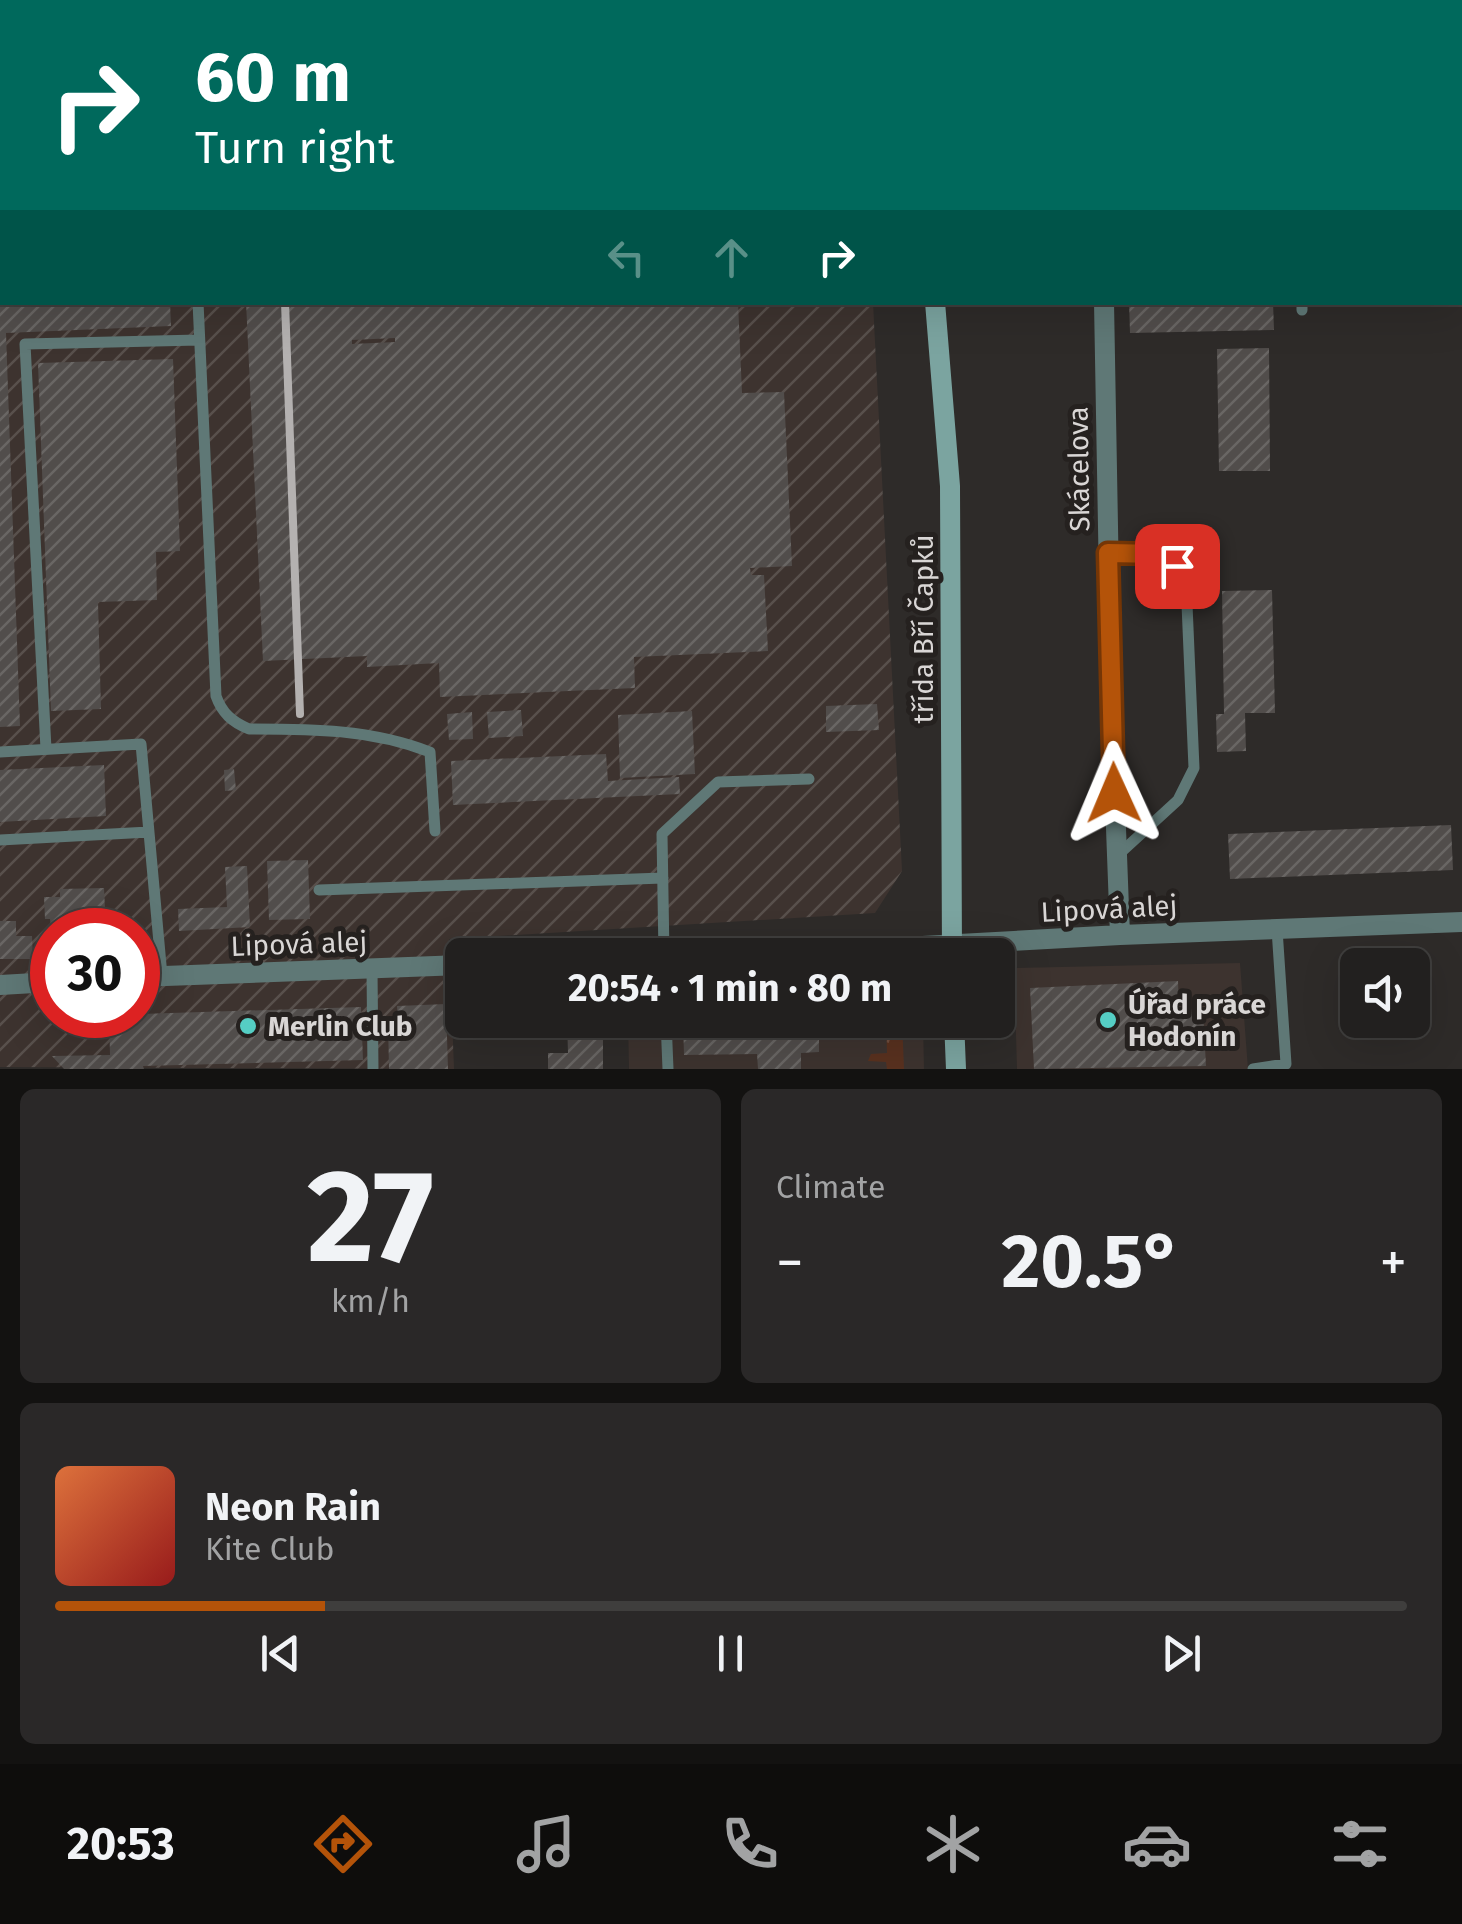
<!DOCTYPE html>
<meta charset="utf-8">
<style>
:root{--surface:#22201f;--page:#2a2828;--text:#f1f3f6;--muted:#a2a3a4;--line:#3f3e3d;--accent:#b45309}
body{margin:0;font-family:"Fira Sans",sans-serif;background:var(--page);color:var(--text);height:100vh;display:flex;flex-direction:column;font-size:38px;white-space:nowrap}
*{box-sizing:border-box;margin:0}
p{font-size:32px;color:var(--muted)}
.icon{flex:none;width:55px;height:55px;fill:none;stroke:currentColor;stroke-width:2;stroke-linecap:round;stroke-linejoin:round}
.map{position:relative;height:1069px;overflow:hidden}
.drawer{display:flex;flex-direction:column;gap:20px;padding:20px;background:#131211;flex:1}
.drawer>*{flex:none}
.banner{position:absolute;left:0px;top:0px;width:1462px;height:305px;box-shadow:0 10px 40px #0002,0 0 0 2px var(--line);background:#00695c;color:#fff;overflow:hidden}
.controls{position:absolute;left:1340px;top:948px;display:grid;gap:20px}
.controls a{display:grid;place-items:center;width:90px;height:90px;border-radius:15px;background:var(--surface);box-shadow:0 10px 40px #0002,0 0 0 2px var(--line);font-size:50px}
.speed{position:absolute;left:30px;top:908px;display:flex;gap:20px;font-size:50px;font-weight:700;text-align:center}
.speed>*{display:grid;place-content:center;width:130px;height:130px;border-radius:50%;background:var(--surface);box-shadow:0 10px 40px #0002,0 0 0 2px var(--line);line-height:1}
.speed .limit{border:15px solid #d22;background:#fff;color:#111}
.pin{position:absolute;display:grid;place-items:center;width:85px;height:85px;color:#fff;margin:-42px;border-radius:20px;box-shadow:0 5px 15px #0006}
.me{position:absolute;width:110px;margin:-55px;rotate:359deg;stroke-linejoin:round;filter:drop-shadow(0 0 8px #0008)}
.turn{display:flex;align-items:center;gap:35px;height:210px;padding:0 30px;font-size:45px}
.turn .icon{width:130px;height:130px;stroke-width:2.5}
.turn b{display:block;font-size:70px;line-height:85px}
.lanes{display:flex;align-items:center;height:95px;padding:0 30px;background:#0003;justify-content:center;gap:50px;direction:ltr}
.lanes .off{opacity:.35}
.big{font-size:75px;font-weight:700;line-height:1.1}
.drawer .card{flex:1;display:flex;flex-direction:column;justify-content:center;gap:15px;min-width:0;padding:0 35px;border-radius:15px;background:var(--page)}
.drawer .dial{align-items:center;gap:0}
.dial b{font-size:130px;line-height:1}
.song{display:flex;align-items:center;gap:30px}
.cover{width:120px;height:120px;border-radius:15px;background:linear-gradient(135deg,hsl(20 70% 55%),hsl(0 70% 35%))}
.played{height:10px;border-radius:5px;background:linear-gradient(90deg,var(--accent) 20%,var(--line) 20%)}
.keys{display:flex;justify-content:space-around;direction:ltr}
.heat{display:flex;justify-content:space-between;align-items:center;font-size:55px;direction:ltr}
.drawer .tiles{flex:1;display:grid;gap:20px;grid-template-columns:1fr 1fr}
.card:last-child{grid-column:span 2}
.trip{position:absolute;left:445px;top:938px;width:570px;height:100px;border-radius:15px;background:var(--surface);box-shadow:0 10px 40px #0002,0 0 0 2px var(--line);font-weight:700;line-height:100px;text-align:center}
.tab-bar{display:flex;height:160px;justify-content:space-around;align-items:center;background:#0e0d0c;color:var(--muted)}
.tab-bar .icon{width:70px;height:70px}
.tab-bar .selected{color:var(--accent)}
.tab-bar b{font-size:45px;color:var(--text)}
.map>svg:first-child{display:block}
.built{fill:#3d332f}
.industrial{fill:url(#industrial-furrows);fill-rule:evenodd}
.grass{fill:url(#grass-tufts)}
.building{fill:url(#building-hatch);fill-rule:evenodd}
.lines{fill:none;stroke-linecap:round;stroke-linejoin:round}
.lane{stroke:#5f7876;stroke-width:11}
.street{stroke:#5f7876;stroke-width:20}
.secondary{stroke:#7ba4a0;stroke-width:20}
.rail{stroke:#b4b1b0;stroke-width:8}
.route-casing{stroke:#753606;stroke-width:25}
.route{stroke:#b45309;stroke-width:18}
.poi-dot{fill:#55cec4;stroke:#25211f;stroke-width:4}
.labels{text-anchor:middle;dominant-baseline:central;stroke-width:10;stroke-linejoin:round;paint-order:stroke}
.street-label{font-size:28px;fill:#d9d6d5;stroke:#25211f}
.poi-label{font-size:28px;font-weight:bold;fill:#d9d6d5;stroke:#25211f;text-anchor:start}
</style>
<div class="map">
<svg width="1462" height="1069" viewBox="0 0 1462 1069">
<defs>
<pattern id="industrial-furrows" width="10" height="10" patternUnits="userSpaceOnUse" patternTransform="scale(2.5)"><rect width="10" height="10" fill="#3d332f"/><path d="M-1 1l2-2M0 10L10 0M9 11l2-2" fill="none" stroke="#58504c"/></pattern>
<pattern id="grass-tufts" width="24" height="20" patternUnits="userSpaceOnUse" patternTransform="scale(2.5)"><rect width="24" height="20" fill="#59311f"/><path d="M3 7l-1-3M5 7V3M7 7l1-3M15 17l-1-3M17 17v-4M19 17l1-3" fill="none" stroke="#704e3f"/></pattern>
<pattern id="building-hatch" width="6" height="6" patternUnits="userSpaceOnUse" patternTransform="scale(2.5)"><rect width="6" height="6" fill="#514d4b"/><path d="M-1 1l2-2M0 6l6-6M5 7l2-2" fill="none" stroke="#696664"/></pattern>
</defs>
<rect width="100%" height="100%" fill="#2e2b29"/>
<path class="built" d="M1240,963L1248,1069H1017L1014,968Z
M628,1020H923L924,1069H629Z"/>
<path class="industrial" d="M0,0H836V2H2V302L873,303L902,871L875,913L449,939L454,1069L0,1067ZM52,930H138V1015H52Z"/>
<path class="grass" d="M886,1020H902L904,1069H887L886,1062L868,1061L871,1054L887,1053Z"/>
<path class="building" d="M0,302H170L171,326L6,333L20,726L0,727Z
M246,302H738L742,393L784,392L792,566L750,568L751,575H764L768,651L634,657L635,688L440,697L439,663L367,667V656L263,661ZM395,338V342L352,344V340Z
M1129,302H1273L1274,330L1130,333Z
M1269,348L1270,471H1219L1217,349Z
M173,359L180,551L156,552L157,600L98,602L101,709L51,711L38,363Z
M1272,590L1275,713H1245L1246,751L1217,752L1216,714H1224L1222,591Z
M877,704L879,730L826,732V706Z
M521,710L523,736L489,738L487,712Z
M692,711L695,774L620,778L618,715Z
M472,712L473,739L449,740L447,714Z
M606,754L608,781L679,777L680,794L453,805L451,761Z
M104,765L106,816L0,822V770Z
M234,769L236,790L225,791L224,770Z
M1451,825L1453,870L1230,879L1228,834Z
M308,860L310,919L269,920L267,861Z
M247,866L250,927L179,931L178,909L227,907L225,867Z
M104,888L106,930H51L50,919H45L44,897H60V889Z
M0,921H16V936H32L33,959H0Z
M1178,981L1179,1010L1203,1009L1206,1066L1034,1069L1030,988Z
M446,1004L448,1069H389L388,1022H398L397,1006Z
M361,1007L363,1060L143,1066L144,1069H64L52,1056L110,1055L109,1015Z
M567,1020H603V1069H548V1053H568Z
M683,1020H819V1052L801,1053V1069H758L757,1054L684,1055Z"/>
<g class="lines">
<path class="lane" d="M40,0V2
M187,0V2
M1276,0V2
M198,302L216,696C222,713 232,722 249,729C312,729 371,729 430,752L435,831
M1302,302V310
M1107,553C1144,554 1165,547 1186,581L1194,768L1178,800L1118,855
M46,749L25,344L199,340
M0,752L141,744L162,976
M0,840L149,832
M319,890L663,878
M664,955L662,834L718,782L809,779
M372,969L373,1069
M666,1020L668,1069
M1253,1069L1286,1064L1277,929"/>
<path class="street" d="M1099,0V2
M1104,302L1111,695L1120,935
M760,955L1120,935L1462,922
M138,977L462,965
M0,985L52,982"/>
<path class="secondary" d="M898,0V2
M935,302L950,486L952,955
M954,1020L956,1069"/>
<path class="rail" d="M269,0V2
M285,302L300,714"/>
</g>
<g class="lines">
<g class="route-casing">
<path id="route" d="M1114,793L1108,553L1160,554L1177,566"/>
</g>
<use href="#route" class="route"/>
</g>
<g class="poi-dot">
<circle cx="1108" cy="1020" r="10"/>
<circle cx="248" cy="1026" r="10"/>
</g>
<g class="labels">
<g class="street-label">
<text transform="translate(1079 469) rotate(-91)">Skácelova</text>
<text transform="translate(923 629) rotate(-90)">třída Bří Čapků</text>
<text transform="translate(1109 909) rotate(-3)">Lipová alej</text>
<text transform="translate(299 944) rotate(-2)">Lipová alej</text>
</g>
<g class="poi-label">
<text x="1128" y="1004">Úřad práce<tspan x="1128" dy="32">Hodonín</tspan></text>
<text x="268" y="1026">Merlin Club</text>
</g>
</g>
</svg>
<div class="controls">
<a><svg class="icon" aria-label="sound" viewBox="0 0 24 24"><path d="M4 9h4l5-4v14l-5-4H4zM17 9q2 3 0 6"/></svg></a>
</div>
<div class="speed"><div class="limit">30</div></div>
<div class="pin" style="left:1177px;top:566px;background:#d93025"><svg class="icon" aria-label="arrive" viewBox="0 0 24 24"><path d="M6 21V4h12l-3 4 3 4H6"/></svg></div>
<svg class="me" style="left:1114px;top:793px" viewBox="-20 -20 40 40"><path d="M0-17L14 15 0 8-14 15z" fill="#b45309" stroke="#fff" stroke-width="4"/></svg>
<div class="trip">20:54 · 1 min · 80 m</div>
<div class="banner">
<div class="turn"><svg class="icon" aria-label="right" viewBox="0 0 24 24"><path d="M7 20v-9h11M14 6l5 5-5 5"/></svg><div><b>60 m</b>Turn right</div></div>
<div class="lanes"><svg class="icon off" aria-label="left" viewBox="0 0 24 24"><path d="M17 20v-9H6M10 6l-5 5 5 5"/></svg><svg class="icon off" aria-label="ahead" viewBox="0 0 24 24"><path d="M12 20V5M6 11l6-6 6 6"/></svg><svg class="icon" aria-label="right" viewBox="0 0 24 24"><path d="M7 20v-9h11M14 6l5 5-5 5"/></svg></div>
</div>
</div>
<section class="drawer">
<div class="tiles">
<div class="card dial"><b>27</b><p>km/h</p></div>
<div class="card"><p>Climate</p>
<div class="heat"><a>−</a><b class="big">20.5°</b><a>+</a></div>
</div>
<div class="card">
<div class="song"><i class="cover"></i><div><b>Neon Rain</b><p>Kite Club</p></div></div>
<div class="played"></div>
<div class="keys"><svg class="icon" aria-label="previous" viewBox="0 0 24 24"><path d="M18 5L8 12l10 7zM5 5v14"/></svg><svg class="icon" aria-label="pause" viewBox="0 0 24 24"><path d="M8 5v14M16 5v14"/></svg><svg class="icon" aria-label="next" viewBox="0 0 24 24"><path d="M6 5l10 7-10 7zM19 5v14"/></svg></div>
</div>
</div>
</section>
<nav class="tab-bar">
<b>20:53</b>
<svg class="icon selected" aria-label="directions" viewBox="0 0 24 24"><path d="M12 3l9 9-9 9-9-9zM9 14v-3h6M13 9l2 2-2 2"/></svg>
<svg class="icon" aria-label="music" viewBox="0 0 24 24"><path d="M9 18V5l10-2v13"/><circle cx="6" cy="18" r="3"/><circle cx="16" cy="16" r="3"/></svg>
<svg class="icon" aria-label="phone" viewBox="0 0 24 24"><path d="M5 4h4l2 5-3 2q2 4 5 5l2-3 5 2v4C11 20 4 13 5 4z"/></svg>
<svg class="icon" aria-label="climate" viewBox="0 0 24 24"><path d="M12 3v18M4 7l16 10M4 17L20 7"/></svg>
<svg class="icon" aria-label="car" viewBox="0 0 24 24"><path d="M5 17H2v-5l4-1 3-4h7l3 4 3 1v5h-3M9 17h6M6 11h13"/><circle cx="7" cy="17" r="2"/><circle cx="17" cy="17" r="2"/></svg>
<svg class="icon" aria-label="filters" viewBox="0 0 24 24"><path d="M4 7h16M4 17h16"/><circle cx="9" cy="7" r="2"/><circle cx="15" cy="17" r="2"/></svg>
</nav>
